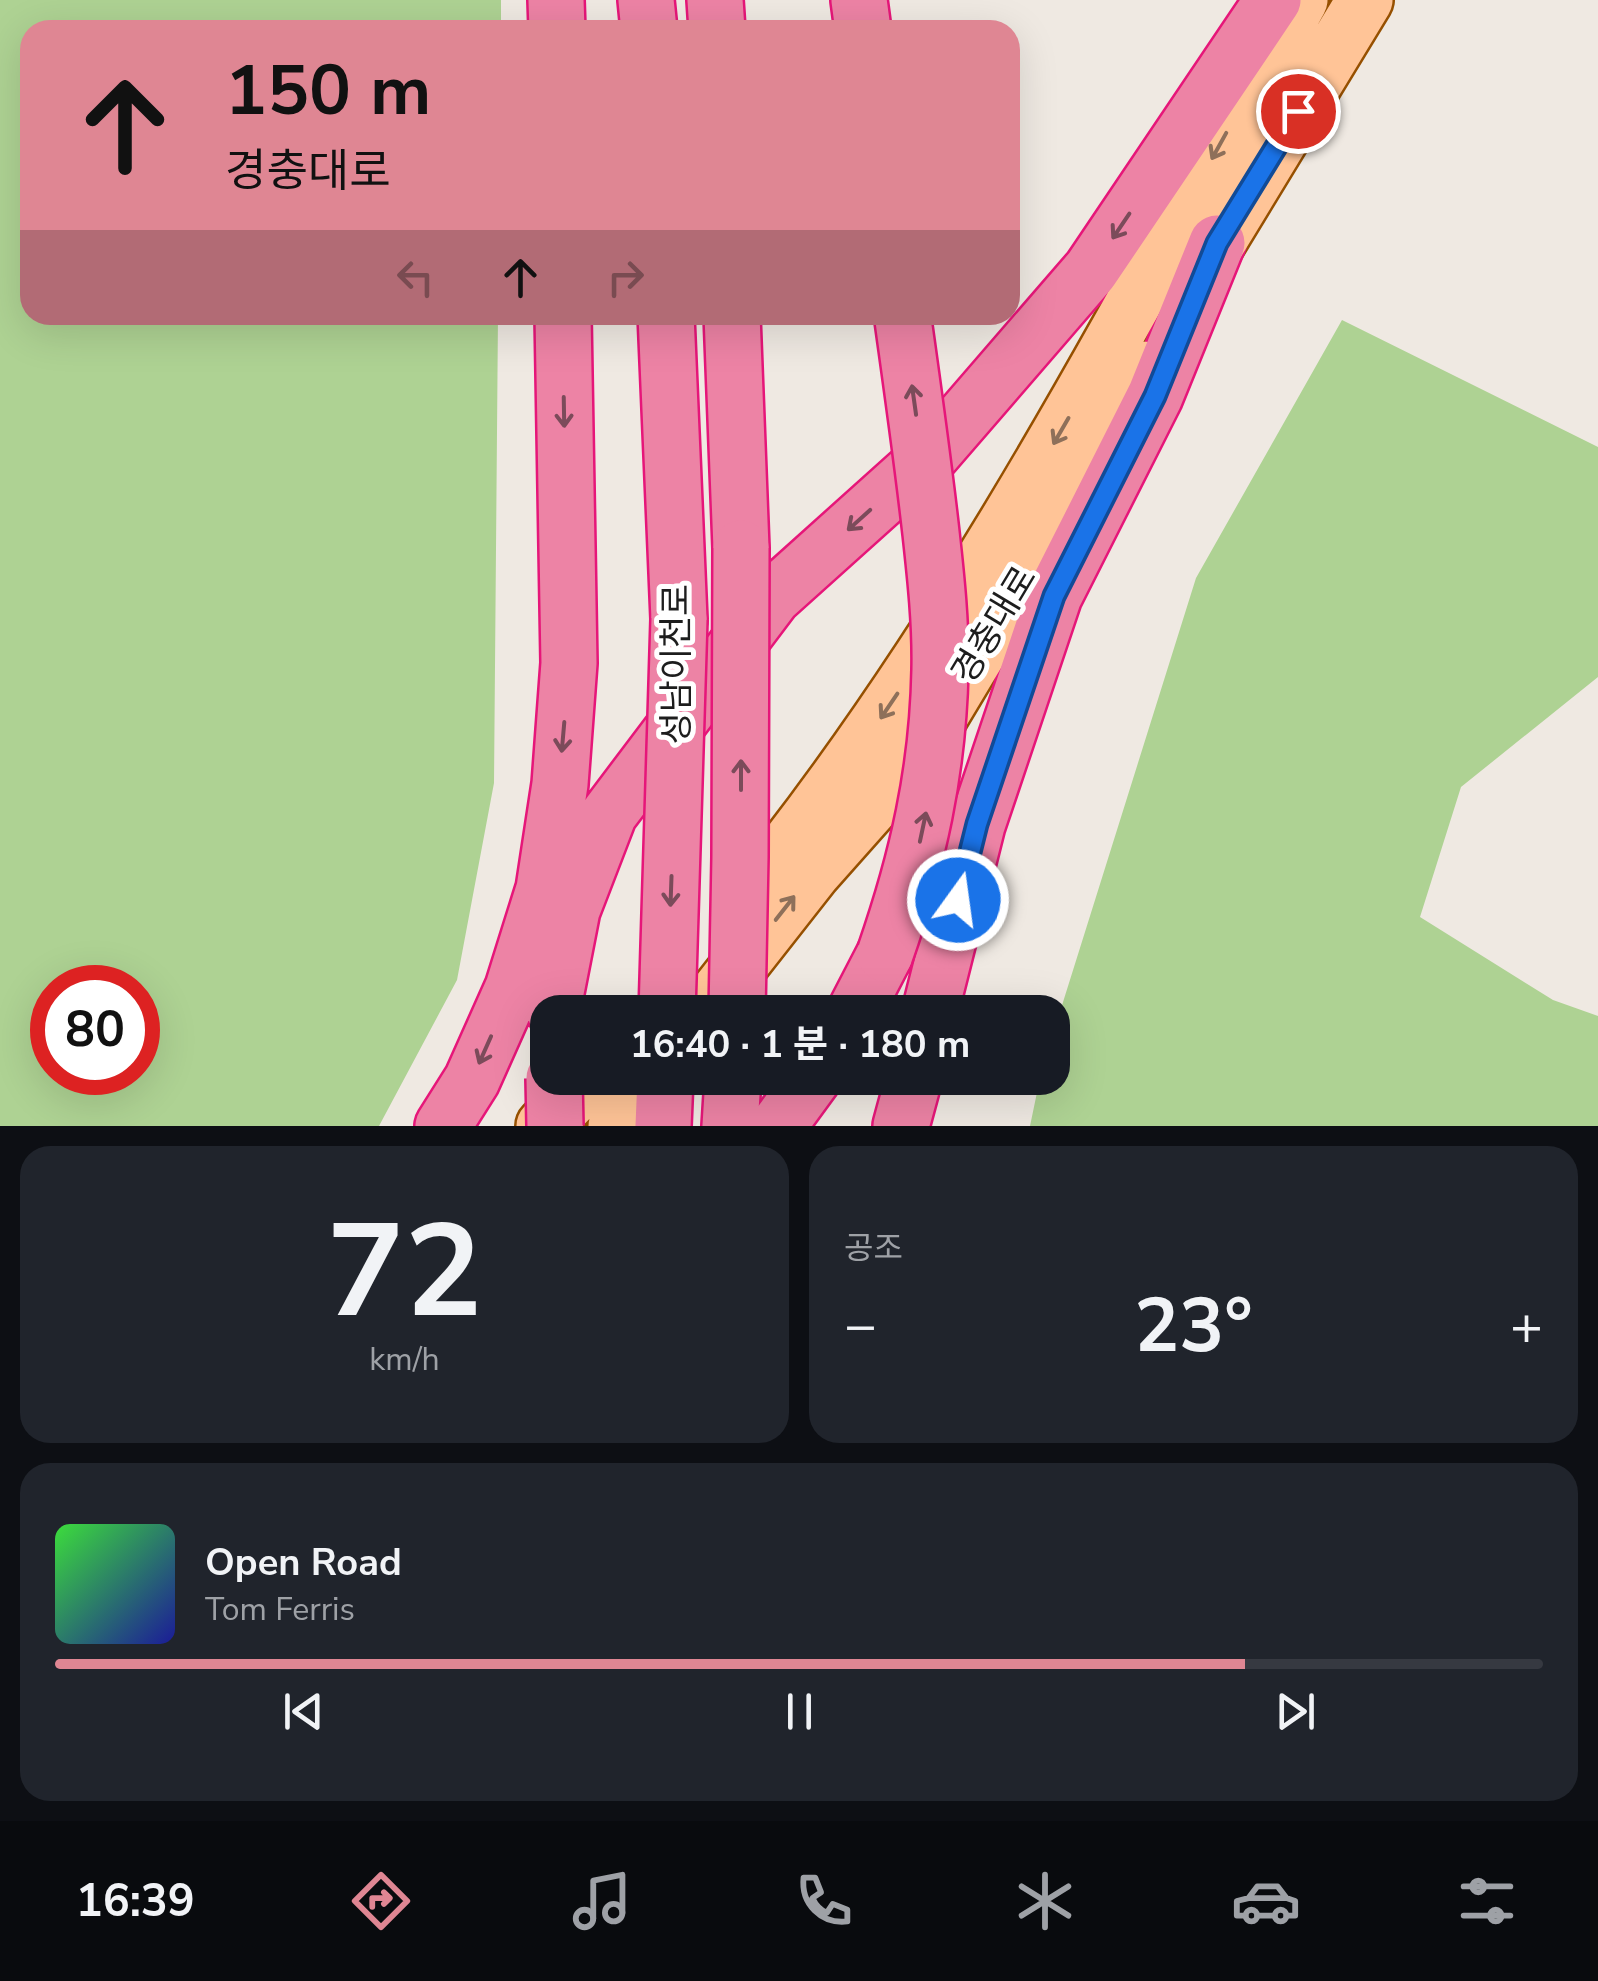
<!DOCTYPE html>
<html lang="ko">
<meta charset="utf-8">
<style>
:root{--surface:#171b24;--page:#20242c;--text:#f1f3f6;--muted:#9ea1a6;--line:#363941;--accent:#df8693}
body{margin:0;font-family:"Nunito Sans","Noto Sans KR",sans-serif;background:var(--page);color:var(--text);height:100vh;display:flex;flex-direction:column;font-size:38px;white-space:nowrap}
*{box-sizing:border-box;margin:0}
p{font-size:32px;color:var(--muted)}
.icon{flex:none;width:55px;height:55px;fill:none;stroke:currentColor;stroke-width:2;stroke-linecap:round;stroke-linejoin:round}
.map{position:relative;height:1126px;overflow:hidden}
.side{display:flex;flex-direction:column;gap:20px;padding:20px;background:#0d0f14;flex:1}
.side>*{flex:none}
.guide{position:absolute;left:20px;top:20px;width:1000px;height:305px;border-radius:30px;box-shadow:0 10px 40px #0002;background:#df8693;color:#111;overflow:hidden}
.speed{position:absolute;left:30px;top:965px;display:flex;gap:20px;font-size:50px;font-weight:700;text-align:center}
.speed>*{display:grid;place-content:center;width:130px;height:130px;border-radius:50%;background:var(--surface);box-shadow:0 10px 40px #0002;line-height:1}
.speed .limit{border:15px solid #d22;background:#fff;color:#111}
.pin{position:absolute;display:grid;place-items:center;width:85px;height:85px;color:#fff;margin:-42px;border:5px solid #fff;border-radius:50%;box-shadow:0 2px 10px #0007}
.me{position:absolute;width:110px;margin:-55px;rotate:14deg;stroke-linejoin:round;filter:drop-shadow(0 0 8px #0008)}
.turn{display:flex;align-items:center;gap:35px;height:210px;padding:0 40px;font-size:45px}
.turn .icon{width:130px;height:130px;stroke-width:2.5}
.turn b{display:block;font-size:70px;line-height:85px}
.lanes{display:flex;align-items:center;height:95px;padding:0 40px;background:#0003;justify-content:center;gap:50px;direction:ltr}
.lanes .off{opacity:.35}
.big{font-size:75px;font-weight:700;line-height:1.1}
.side .card{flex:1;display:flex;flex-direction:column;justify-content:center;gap:15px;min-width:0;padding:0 35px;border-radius:30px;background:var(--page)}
.side .dial{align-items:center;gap:0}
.dial b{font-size:130px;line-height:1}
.song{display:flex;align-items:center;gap:30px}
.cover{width:120px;height:120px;border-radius:15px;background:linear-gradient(135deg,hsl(120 70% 55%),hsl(240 70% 35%))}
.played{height:10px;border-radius:5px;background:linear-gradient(90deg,var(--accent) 80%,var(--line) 80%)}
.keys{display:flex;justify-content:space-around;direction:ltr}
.heat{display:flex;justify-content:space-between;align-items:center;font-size:55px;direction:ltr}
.side .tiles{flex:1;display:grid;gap:20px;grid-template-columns:1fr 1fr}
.card:last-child{grid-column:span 2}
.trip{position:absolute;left:530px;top:995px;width:540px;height:100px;border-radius:30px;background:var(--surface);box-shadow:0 10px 40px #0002;font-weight:700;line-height:100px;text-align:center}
.tab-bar{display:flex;height:160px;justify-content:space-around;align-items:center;background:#090b0e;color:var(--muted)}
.tab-bar .icon{width:70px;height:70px}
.tab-bar .current{color:var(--accent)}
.tab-bar b{font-size:45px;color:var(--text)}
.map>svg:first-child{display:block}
.forest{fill:#aed293;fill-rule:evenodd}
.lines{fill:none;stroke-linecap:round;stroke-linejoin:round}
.major-casing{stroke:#965000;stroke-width:60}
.highway-casing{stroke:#e61679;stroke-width:60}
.major{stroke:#ffc497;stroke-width:55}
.highway{stroke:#ed83a5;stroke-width:55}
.highway-bridge-casing{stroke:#e61679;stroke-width:60;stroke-linecap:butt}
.highway-bridge{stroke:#ed83a5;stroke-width:55}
.oneway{stroke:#8e705a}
.oneway2{stroke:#7b4b5a}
.route-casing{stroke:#114b97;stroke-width:25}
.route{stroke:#1a73e8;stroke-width:18}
.labels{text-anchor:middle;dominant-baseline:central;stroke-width:10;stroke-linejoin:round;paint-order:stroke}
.street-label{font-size:35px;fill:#1d1d1d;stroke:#fff}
</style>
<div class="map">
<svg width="1598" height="1126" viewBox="0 0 1598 1126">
<rect width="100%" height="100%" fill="#efe9e2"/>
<path class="forest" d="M0,0H501V30H30V315H498L494,783L457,980L379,1126H0ZM52,988H138V1072H52Z
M1342,320L1598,447V677L1461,787L1420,917L1553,1000L1598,1016V1126H1030L1040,1078H1052L1053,1034L1196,578Z"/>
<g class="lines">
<g class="major-casing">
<path id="major" d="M1191,286L1365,0
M762,879C977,609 1134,300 1300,0
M703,1012L813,872L916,756L1023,578L1143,369
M544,1126L591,1078
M616,1126L654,1078"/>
</g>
<g class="highway-casing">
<path id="highway" d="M556,0L557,30
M646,0L649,30
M715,0L717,30
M859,0L863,30
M666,315L679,619
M732,315L741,548
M555,1012V997L572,910L609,814L773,597L931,455L1091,270L1273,0
M855,1012L885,954
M930,1012L977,825L1054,596L1155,396L1217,243
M443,1126L472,1080L513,988L544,889L560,784L569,663L563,315
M663,1126L665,1078
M730,1126L733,1078
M778,1126L813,1078
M901,1126L914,1078"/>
</g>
<use href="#major" class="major"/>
<use href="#highway" class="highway"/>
<g class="highway-bridge-casing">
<path id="highway-bridge" d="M885,954C918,859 938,771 940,670C941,625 936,578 931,533C923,462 913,391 903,320
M667,1012L679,619
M737,1012L740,857L741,548
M554,1078L555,1126"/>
</g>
<use href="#highway-bridge" class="highway-bridge"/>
</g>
<defs><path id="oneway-shaft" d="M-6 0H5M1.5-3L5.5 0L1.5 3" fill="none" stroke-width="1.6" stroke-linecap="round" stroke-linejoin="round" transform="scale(2.5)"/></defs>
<g class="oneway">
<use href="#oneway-shaft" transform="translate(1219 146) rotate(119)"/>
<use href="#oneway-shaft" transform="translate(1061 431) rotate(120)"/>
<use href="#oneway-shaft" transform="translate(889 706) rotate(124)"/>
<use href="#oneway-shaft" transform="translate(785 908) rotate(-52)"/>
</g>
<g class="oneway2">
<use href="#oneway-shaft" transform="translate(1121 226) rotate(124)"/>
<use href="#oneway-shaft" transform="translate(914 400) rotate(-98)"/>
<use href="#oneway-shaft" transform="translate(564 412) rotate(89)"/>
<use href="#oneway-shaft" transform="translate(859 520) rotate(138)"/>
<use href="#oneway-shaft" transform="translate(563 737) rotate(95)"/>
<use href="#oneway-shaft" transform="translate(741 775) rotate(-90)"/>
<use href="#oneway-shaft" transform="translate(923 827) rotate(-78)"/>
<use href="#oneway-shaft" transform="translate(671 891) rotate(92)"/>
<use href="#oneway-shaft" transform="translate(485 1050) rotate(114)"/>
</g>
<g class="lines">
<g class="route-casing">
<path id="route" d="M958,900L977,824L1054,596L1155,396L1217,243L1298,111"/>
</g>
<use href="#route" class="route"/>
</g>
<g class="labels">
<g class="street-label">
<text transform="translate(994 625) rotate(-59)">경충대로</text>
<text transform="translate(676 664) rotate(-90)">성남이천로</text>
</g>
</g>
</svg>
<div class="speed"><div class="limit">80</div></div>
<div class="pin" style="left:1298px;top:111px;background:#d93025"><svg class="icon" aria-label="arrive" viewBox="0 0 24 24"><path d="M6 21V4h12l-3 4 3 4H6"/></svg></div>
<svg class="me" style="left:958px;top:900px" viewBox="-20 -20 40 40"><circle r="17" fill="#1a73e8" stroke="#fff" stroke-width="3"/><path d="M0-11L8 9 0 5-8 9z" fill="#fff"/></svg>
<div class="trip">16:40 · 1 분 · 180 m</div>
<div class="guide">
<div class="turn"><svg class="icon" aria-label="ahead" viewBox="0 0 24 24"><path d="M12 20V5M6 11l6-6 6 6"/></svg><div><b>150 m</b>경충대로</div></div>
<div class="lanes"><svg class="icon off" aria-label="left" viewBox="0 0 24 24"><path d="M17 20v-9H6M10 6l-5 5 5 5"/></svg><svg class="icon" aria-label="ahead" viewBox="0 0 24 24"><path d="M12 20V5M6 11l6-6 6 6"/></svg><svg class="icon off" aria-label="right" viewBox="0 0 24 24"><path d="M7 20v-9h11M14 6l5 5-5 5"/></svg></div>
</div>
</div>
<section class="side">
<div class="tiles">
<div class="card dial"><b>72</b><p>km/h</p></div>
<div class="card"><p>공조</p>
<div class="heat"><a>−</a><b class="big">23°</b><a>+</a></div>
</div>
<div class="card">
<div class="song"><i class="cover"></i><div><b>Open Road</b><p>Tom Ferris</p></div></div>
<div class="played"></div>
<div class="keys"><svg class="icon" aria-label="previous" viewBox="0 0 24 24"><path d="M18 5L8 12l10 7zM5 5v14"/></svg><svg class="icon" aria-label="pause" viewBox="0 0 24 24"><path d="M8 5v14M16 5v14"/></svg><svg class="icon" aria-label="next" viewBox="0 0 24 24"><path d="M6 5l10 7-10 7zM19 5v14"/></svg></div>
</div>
</div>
</section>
<nav class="tab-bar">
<b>16:39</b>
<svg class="icon current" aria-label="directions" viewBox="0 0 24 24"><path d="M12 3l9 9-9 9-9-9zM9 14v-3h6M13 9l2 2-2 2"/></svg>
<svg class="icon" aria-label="music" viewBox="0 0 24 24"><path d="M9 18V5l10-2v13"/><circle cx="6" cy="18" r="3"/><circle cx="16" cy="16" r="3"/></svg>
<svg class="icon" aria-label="phone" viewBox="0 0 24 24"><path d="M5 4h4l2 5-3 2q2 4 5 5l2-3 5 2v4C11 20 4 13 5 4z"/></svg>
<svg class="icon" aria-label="climate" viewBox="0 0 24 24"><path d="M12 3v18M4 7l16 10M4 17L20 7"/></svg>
<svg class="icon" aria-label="car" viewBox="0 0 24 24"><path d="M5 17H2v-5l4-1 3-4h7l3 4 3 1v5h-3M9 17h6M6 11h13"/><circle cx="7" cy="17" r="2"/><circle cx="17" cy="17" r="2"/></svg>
<svg class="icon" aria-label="filters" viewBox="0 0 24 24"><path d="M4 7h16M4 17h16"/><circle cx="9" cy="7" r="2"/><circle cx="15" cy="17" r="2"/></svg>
</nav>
